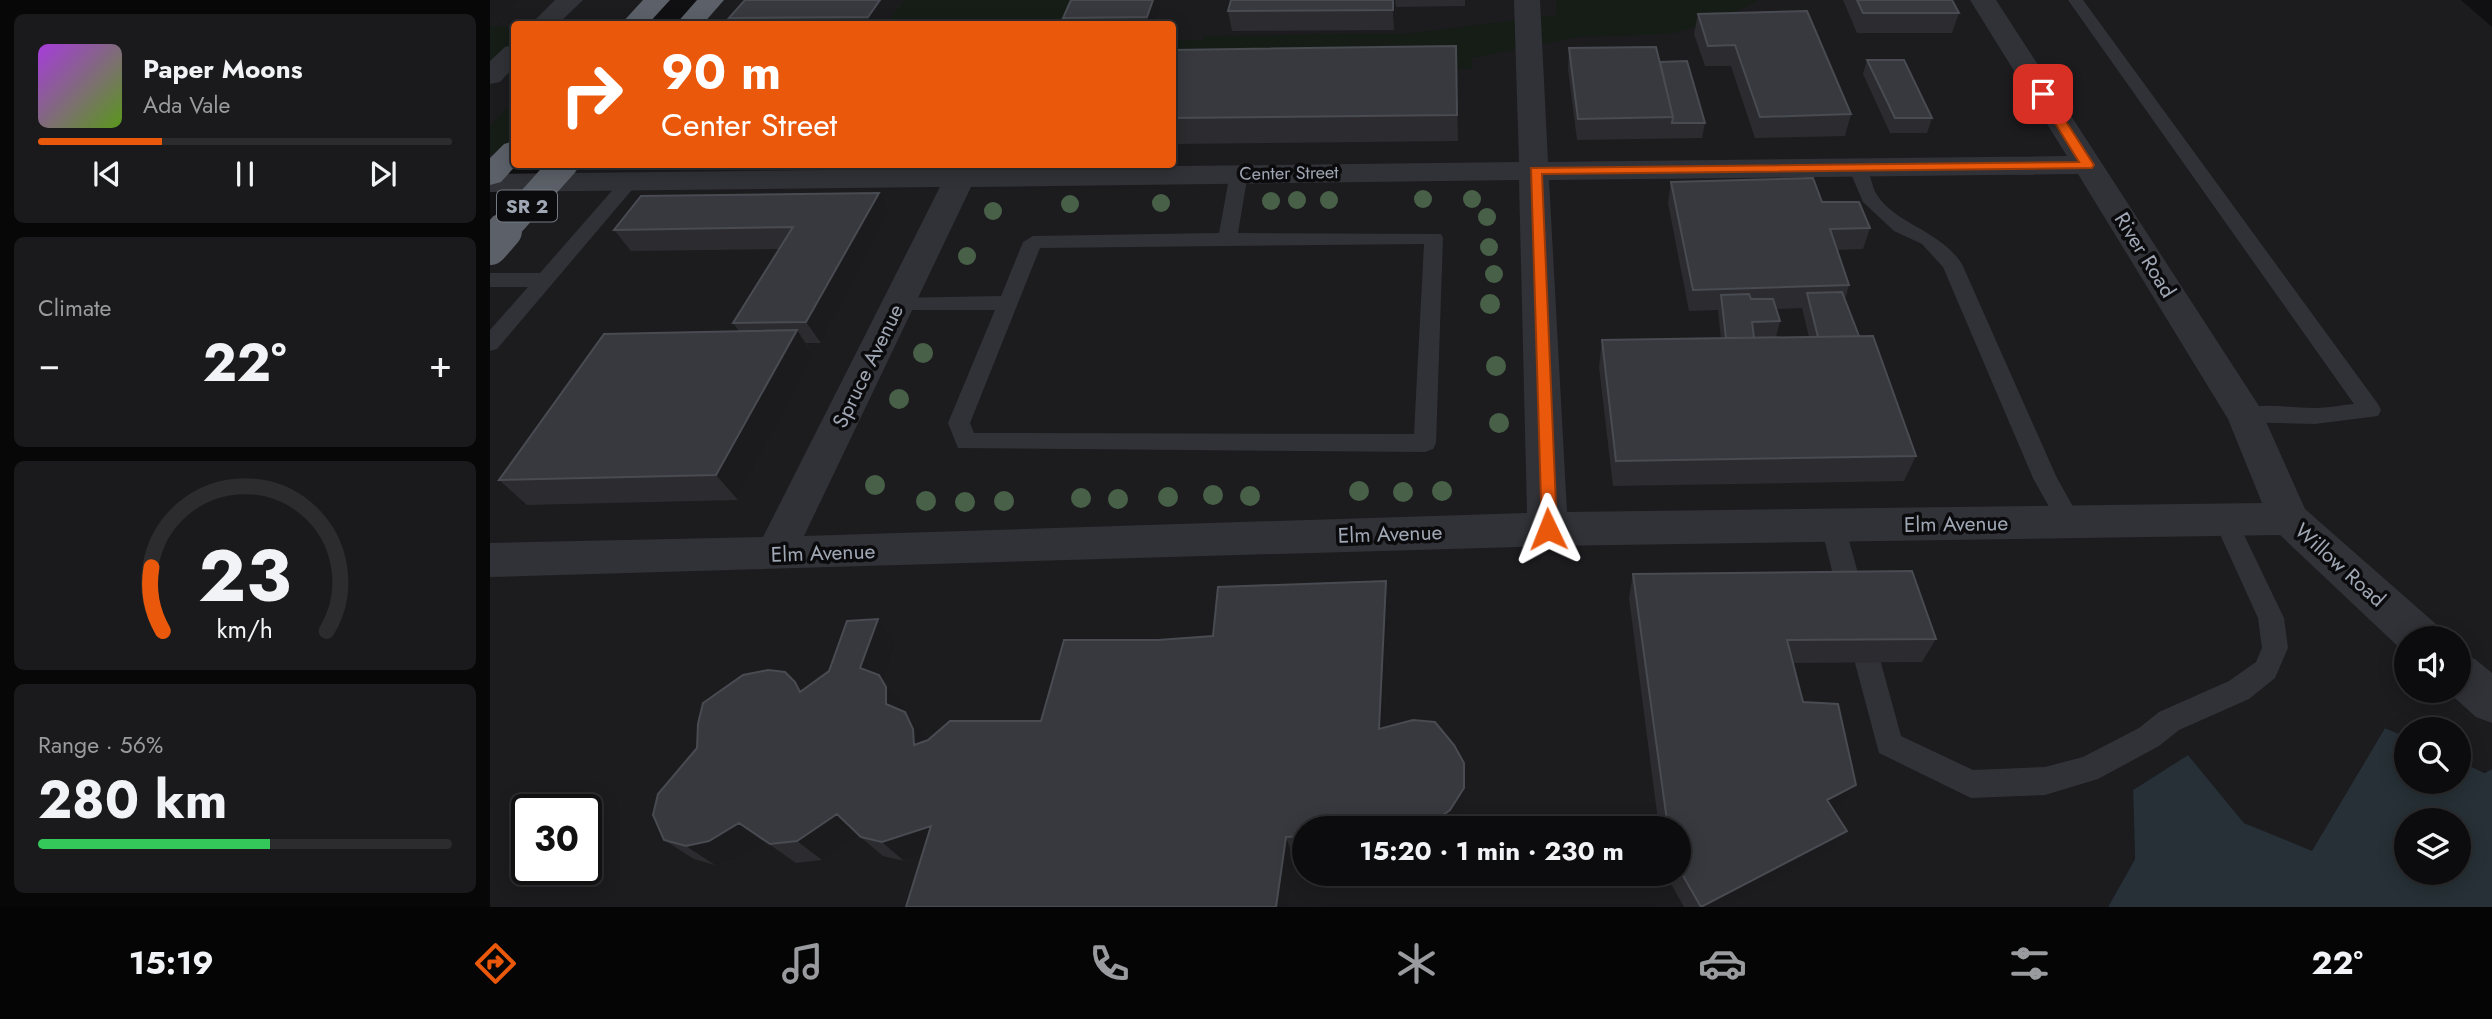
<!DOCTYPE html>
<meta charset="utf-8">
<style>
:root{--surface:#0c0c0e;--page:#1a1a1c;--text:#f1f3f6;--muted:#9a9b9e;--line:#2c2c2e;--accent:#ea580c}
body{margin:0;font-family:Jost,sans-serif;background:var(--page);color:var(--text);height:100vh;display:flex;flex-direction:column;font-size:26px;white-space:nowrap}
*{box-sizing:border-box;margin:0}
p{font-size:23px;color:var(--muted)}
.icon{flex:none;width:38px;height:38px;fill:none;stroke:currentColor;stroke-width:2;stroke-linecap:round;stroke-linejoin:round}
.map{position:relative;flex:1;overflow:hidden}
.sheet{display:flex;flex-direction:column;gap:14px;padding:14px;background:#070708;width:490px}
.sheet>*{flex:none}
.banner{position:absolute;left:21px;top:21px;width:665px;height:147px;border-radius:7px;box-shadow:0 4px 18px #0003,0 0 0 2px var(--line);background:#ea580c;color:#fff;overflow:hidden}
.buttons{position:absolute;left:1904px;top:626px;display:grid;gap:14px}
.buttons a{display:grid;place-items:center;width:77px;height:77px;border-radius:50%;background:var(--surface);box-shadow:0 4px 18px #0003,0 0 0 2px var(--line);font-size:35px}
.speed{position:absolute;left:21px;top:794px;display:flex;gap:14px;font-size:35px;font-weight:700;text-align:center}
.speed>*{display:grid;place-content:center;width:91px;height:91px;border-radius:50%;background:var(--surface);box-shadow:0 4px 18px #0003,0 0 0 2px var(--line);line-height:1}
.speed .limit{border:4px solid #111;border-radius:10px;background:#fff;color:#111}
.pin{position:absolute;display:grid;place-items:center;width:60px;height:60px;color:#fff;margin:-30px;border-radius:14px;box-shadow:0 4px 10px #0006}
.me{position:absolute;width:77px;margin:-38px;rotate:358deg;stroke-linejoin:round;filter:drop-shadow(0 0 5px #0008)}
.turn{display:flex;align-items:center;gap:24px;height:147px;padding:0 35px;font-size:32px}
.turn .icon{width:91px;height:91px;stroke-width:2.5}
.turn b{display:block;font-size:49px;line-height:60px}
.big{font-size:52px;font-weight:700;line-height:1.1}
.sheet .card{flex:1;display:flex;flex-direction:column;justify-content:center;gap:10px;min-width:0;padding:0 24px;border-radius:10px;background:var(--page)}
.sheet .dial{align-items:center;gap:0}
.dial svg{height:182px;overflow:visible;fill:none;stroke:var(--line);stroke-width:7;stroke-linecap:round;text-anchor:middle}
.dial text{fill:var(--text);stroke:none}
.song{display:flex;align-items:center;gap:21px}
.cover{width:84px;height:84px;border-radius:10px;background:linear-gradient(135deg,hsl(280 70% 55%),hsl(90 70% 35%))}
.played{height:7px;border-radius:4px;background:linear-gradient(90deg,var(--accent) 30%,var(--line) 30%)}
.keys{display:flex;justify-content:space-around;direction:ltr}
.heat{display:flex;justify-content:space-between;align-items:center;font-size:38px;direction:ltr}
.charge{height:10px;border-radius:5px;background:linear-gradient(90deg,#34c759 56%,var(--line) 0)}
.trip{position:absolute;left:802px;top:816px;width:399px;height:70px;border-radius:35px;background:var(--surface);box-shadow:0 4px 18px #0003,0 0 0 2px var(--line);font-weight:700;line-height:70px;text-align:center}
.dock{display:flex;height:112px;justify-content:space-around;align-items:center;background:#050506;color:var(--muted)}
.dock .icon{width:49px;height:49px}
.dock .on{color:var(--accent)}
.dock b{font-size:32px;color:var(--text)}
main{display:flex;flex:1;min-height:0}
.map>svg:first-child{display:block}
.built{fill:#1c1c1f;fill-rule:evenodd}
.green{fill:#161d17}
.water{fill:#263036;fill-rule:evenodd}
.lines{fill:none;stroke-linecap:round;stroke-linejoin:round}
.lane{fill:#313237;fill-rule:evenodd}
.street{fill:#313237;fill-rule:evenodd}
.highway{fill:#5c6068;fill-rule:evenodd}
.highway-bridge-far1{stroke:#5c6068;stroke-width:28}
.highway-bridge{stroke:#5c6068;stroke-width:36}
.tree{fill:#486048}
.wall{fill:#2c2c30;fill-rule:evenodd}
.shaded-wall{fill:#1b1b1e}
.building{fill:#38393e;stroke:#484b51;stroke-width:2}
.route{fill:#ea580c;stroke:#983908;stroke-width:2}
.labels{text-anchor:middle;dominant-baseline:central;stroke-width:7;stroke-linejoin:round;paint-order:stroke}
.far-street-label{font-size:18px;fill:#a0a7b4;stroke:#0b0b0d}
.shield{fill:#0b0b0d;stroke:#737882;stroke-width:2}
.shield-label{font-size:19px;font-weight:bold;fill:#a0a7b4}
.street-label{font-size:21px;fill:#a0a7b4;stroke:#0b0b0d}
</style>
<main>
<section class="sheet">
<div class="card">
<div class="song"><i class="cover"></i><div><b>Paper Moons</b><p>Ada Vale</p></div></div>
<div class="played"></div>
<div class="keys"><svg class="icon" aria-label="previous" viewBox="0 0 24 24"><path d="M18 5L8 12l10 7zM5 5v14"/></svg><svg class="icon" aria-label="pause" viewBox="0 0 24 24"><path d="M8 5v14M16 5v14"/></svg><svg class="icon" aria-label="next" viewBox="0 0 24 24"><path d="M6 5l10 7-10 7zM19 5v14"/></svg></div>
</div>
<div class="card"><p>Climate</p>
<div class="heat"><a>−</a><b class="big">22°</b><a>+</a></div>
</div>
<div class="card dial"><svg viewBox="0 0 100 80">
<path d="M14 69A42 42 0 1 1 86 69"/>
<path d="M14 69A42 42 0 0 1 9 41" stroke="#ea580c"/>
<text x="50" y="56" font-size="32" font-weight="700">23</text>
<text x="50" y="72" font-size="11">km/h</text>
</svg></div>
<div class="card"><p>Range · 56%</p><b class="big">280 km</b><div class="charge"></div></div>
</section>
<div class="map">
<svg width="2002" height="907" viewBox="0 0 2002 907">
<rect width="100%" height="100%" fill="#101012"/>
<path class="built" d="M0,0H157L133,24H24V137L0,163Z
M219,0H1971L2002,27V769L1996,773L1969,761V730H1916V737L1895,728L1822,852L1754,823L1698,755L1643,790L1645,859L1618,907H0V246L72,165L682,164V24H197ZM1916,639H1969V691H1916ZM37,810H96V870H37ZM814,828H1188V873H814Z"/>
<path class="green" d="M413,0H597L586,24H397Z
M1066,0H1269L1238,15L1182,34L1089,37L982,58V69L683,72L682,40H712L713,36L922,33L1067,15Z
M0,26L24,27V64L0,63Z
M24,101V153L0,154V126Z"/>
<path class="water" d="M1895,728L1916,737V782H1969V761L1995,773L2002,769V907H1618L1645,859L1643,790L1698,755L1754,823L1822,851ZM1916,821H1969V873H1916Z"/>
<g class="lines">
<path class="lane" d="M1578,0H1593L1888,404L1891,410L1888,416L1825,424L1748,422L1745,416L1748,410C1774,402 1799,408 1825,408C1838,408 1851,405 1864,404Z
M1368,164C1382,167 1380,184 1387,195C1407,225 1450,230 1472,264L1566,476L1592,523L1588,530L1580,533L1572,530L1543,478L1453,267L1432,244L1404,231L1373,202L1359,169Z
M749,168L758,173L748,233L951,234L953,238L946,443L943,449L935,452L468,448L458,423L505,310H409L399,303L402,298L511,296L533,242L543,236L729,233L740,173ZM934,244L924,434L484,433L480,423L550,248Z
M140,176L149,181L146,185L7,349L0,351V330L38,287H0V273H50L134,177Z
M1735,509L1743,512L1794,618L1798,648L1785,678L1759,699L1689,730L1669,746L1608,779L1555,795L1481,798L1389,753L1365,663L1369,655L1378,651L1387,655L1391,663L1411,736L1483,770L1555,767L1593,757L1649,728L1669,712L1739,681L1766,662L1772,648L1768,618L1723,519L1727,512Z
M1343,516L1351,519L1355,526L1374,595L1370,603L1361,606L1352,603L1348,595L1331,526L1335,519Z"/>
<path class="street" d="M65,0H93L68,24H41Z
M1024,0H1050L1058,162L1577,156L1480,0H1506L1769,406L1815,509L1947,625L1953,639H1916L1915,653L1790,535L1058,546L0,577V543L273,537L450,187L0,192V174L1029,162ZM1588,174L1738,419L1772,503L1077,512L1059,180ZM1029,180L1037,513L314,536L481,187Z
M24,45V67L10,82L0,84V61L15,47Z
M1969,653L1985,659L2002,673V723L1986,717L1957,691H1969Z"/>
<path class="highway" d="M153,0H180L158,24H131Z
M207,0H234L213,24H186Z
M24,141L27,164L11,182L0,185V158L14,144Z"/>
<path class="highway-bridge-far1" d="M12,233L74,164"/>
<path class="highway-bridge" d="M0,247L14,231"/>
</g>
<g class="tree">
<circle cx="933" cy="199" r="9"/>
<circle cx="982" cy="199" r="9"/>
<circle cx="807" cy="200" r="9"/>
<circle cx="839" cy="200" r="9"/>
<circle cx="781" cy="201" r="9"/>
<circle cx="671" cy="203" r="9"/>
<circle cx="580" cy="204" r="9"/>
<circle cx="503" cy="211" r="9"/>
<circle cx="997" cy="217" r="9"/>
<circle cx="999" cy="247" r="9"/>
<circle cx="477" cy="256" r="9"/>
<circle cx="1004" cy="274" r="9"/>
<circle cx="1000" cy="304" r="10"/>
<circle cx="433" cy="353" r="10"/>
<circle cx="1006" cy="366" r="10"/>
<circle cx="409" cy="399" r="10"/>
<circle cx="1009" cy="423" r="10"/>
<circle cx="385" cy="485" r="10"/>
<circle cx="869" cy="491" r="10"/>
<circle cx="952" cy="491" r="10"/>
<circle cx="913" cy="492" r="10"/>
<circle cx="723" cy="495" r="10"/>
<circle cx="760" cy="496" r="10"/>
<circle cx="678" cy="497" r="10"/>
<circle cx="591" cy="498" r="10"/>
<circle cx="628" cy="499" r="10"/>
<circle cx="436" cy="501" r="10"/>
<circle cx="514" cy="501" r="10"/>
<circle cx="475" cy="502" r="10"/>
</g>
<path class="wall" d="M255,0H413L397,24H243L239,18Z
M581,0H674L666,24H575L573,18Z
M741,0H975V6L906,7L904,30L742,31L738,11Z
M1353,0H1462L1469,13L1462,33H1367Z
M1208,14L1361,114L1355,136L1265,138L1241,66H1215L1204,34Z
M966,46L968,141L682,144V50Z
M1079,48L1170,62L1215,123L1212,138L1087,140L1078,69Z
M1377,60L1442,118L1437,133H1400L1373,74Z
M1181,182L1332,202L1380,228L1373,249L1347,250L1359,285L1355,299L1369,336L1426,456L1414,481L1123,486L1109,367L1112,340L1231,339L1228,310L1199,311L1178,203ZM1312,308L1319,337L1264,338L1286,337L1290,321L1286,309Z
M400,214L331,343H316L324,356L248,500L37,505L9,480L249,331L243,323L289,249L141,251L124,230Z
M1143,574L1446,639L1432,662L1303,663L1313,702L1366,785L1353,805L1344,810L1357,831L1344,850L1236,907H1194L1175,873H1188V828H1169L1139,598Z
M896,581L899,605L893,728L974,763L975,808L963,828H814V856H803L432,855L414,861L393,856L368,835L332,860L306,863L276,842L247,860L225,865L204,859L174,840L313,689L339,671L388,619L407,642L394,681L409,698L416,709V713L435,734L438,740L551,721L668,640L723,636Z"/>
<path class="shaded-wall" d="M0,0H27L0,24Z
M390,0H413L397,24H382L378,17Z
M663,0H674L666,24H659L657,17Z
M903,0H905L906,7L904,30L903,10Z
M389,193L400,214L331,343L316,322Z
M307,330L324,356L248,500L226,475Z
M896,581L899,605L892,751L889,729Z
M388,619L407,642L394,681L409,698L416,709V713L435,734L443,750L424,745L370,668Z
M974,763L975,808L963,828H938Z
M1366,785L1353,805L1326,820L1337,800Z
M347,814L370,834L332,860L307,841Z
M249,823L276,842L247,860L225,865L196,846Z
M441,826L461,845L414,861L392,842Z
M1357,831L1344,850L1236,907H1211Z
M796,837L803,856L797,907H786Z"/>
<path class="building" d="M255,0H390L378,17L239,18Z
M581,0H663L657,17L573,18Z
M741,0H903V10L738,11Z
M1367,0H1462L1469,13H1373Z
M1317,11L1361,114L1270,117L1245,45L1218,46L1208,14Z
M966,46L967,115L682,118V50Z
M1166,47L1183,117L1088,119L1079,48Z
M1377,60H1414L1442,118H1405Z
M1197,61L1215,123H1182L1183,117L1170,62Z
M1323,178L1332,202H1369L1380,228L1340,229L1359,285L1203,290L1181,182Z
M389,193L316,322L243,323L303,227L124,230L151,196Z
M1352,292L1369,336L1328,337L1317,293Z
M1259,294L1261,299H1283L1290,321L1262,322L1264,338H1236L1231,295Z
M307,330L226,475L9,480L114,334Z
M1383,336L1426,456L1126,461L1112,340Z
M1422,571L1446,639L1297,640L1313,702L1348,704L1366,785L1337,800L1357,831L1211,907L1188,867V828H1178L1143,574Z
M896,581L889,729L923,720L945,722L964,745L974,763V788L960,810L938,826L921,828H814V836L796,837L786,907H416L441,826L392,842L371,837L347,814L307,841L280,844L249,823L219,841L196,846L174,840L163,815L168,794L207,748L208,724L213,703L253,675L278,670L295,672L305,682L310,692L339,671L357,621L388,619L370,668L389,675L396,687V704L415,712L423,729L424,745L438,740L460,721H551L574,640H668L723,636L728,587Z"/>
<path class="route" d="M1549,92H1557L1604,165L1602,168L1052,174L1067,529L1058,536L1052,534L1041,168L1589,162L1547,94Z"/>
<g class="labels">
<g class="far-street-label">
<text transform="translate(799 173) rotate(-1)">Center Street</text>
</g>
<rect class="shield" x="7" y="190.5" width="60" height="31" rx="5"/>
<g class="shield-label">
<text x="37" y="206">SR 2</text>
</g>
<g class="street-label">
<text transform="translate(1655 255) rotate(58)">River Road</text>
<text transform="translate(378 366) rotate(-64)">Spruce Avenue</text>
<text transform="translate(1466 524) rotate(-1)">Elm Avenue</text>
<text transform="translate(900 534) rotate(-2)">Elm Avenue</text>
<text transform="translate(333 553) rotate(-2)">Elm Avenue</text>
<text transform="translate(1850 565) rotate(42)">Willow Road</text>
</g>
</g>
</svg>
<div class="buttons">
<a><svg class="icon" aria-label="sound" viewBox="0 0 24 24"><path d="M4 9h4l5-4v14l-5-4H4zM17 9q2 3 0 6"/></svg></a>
<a><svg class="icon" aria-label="search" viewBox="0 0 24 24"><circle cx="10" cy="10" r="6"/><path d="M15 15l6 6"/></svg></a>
<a><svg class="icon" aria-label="layers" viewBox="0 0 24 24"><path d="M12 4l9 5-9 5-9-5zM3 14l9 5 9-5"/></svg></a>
</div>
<div class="speed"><div class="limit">30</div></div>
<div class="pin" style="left:1553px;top:94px;background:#d93025"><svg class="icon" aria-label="arrive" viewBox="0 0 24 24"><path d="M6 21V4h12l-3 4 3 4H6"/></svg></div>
<svg class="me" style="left:1058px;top:529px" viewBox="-20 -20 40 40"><path d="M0-17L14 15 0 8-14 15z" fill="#ea580c" stroke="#fff" stroke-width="4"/></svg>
<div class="trip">15:20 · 1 min · 230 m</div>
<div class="banner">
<div class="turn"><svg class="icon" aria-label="right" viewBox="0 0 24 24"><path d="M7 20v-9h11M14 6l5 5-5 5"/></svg><div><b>90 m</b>Center Street</div></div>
</div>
</div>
</main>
<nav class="dock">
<b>15:19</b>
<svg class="icon on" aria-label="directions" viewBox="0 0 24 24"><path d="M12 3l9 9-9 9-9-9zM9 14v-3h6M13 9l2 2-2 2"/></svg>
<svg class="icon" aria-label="music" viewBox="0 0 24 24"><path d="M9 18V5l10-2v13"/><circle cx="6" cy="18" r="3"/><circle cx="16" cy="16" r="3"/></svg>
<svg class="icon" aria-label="phone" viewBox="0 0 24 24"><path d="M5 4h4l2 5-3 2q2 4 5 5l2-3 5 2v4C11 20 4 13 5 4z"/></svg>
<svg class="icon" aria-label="climate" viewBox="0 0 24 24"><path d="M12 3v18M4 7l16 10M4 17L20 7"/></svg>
<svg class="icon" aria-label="car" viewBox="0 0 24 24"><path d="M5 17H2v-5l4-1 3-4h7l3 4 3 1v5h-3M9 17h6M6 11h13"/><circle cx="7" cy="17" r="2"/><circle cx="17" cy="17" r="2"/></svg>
<svg class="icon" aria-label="filters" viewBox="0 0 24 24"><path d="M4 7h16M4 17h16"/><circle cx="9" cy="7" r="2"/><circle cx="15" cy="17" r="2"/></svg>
<b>22°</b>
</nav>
